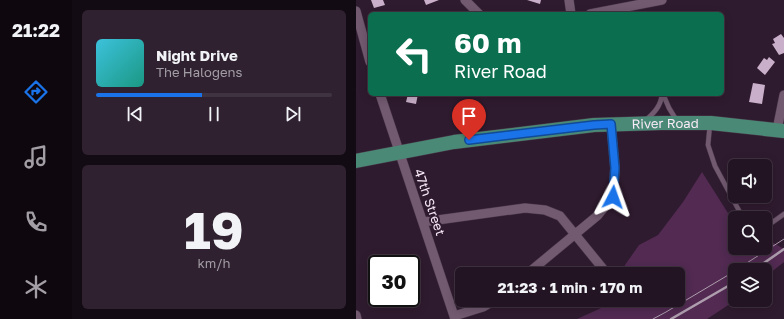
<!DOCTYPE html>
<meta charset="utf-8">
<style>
:root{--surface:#231423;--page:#2f2130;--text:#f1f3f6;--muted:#a39ea6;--line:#403341;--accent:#1a73e8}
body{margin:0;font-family:"Golos Text",sans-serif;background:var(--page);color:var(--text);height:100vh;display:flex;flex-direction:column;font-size:15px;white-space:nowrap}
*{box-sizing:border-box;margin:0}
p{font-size:13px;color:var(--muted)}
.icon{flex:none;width:22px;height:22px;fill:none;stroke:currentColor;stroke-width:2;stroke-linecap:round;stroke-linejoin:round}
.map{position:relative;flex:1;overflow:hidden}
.side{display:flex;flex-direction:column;gap:10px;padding:10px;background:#130b13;width:284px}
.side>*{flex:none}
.guide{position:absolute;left:12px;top:12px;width:356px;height:84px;border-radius:6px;box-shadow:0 2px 10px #0003,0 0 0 1px var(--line);background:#0b6e4f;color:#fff;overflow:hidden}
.buttons{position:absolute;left:372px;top:159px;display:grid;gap:8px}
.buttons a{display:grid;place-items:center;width:44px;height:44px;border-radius:6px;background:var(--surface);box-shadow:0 2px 10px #0003,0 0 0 1px var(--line);font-size:20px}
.speed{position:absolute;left:12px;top:255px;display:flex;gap:8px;font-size:20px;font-weight:700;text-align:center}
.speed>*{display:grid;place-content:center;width:52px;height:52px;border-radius:50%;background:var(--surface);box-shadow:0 2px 10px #0003,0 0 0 1px var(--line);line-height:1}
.speed .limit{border:2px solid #111;border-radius:6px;background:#fff;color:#111}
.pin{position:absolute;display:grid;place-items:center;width:34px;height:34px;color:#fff;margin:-41px -17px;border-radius:50% 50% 50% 0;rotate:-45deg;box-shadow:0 0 4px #0007}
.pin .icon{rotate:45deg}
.me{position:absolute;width:44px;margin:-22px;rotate:4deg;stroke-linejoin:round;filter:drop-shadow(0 0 3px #0008)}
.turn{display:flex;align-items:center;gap:14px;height:84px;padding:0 20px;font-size:18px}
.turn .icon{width:52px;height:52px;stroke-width:2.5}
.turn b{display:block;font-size:28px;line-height:34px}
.side .tile{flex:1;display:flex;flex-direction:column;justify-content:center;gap:6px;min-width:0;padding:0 14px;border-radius:6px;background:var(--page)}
.side .dial{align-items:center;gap:0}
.dial b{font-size:52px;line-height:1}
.song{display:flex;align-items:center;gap:12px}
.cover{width:48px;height:48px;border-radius:6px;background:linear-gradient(135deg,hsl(190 70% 55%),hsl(170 70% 35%))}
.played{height:4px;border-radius:2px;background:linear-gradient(90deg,var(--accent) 45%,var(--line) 45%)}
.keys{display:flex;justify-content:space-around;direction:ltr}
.trip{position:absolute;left:99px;top:267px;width:230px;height:40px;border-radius:6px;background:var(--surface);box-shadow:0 2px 10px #0003,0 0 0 1px var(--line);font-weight:700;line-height:40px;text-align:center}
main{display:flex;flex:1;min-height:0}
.menu{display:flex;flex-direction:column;width:72px;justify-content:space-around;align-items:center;background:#0e080e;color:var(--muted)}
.menu .icon{width:28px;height:28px}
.menu .current{color:var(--accent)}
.menu b{font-size:18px;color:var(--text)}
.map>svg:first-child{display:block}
.green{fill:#522a52}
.building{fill:#c9afc9}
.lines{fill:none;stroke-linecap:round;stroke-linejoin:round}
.lane-casing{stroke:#483748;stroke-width:5.5}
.street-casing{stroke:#483748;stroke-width:10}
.primary-casing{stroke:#483748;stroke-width:15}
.lane{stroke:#725a71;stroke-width:4.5}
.street{stroke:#725a71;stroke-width:9}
.primary{stroke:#498975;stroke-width:14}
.tram{stroke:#ae9eae;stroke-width:1}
.rail{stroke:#ae9eae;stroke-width:2.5}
.route-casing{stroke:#114b97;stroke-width:10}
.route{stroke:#1a73e8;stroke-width:7}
.labels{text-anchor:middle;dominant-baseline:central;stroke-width:4;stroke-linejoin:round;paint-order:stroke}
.street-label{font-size:13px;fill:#f8eaf8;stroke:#2f1b2f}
</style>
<main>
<nav class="menu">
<b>21:22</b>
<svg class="icon current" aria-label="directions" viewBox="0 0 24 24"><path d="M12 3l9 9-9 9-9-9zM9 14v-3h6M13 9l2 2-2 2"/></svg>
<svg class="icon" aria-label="music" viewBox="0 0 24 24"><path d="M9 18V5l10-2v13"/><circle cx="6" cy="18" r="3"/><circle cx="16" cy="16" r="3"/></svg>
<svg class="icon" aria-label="phone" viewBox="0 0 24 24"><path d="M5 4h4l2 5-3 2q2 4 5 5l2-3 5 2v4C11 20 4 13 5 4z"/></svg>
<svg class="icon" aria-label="climate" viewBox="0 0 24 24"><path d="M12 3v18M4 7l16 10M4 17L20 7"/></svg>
</nav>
<section class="side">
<div class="tile">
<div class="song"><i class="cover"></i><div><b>Night Drive</b><p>The Halogens</p></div></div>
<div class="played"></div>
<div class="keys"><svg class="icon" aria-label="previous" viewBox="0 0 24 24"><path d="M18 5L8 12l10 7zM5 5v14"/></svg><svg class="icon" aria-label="pause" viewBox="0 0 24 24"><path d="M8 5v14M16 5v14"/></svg><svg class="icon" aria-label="next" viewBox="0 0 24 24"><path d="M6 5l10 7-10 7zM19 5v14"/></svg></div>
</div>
<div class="tile dial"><b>19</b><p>km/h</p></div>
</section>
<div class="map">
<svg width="428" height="319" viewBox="0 0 428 319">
<rect width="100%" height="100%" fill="#2f1b2f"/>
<path class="green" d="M346,172L377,221L379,222V248H409V238L428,249V262L409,277V270H379V300H380L351,319H221L254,304L259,300H322V274H267L269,265L283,245L302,235L327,202Z"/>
<path class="building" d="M15,0H27L29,5L18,8Z
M68,0H83L70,5Z
M171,0H185L184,4Z
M425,34L428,38V53L423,55L416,44L419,43L417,39Z
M413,57L419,62L409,75L401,68L408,58L411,60Z
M397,83L409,85L406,104L393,102Z
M52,94H62L60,104L50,102Z"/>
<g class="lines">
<g class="lane-casing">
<path id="lane" d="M307,94L313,108L321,121
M290,120C298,113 305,106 306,94
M354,124L352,145L359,166L387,218
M409,225L414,224L428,214"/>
</g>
<g class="street-casing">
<path id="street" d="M109,0L123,14
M213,0L215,14
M0,11L14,62
M234,14L306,0
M24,94L99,319
M421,130L428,95
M67,222L169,208L189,210L204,216L248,270
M171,274L241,216L257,197L259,168L255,124
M0,315L1,319
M98,316L127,307L139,300"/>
</g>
<g class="primary-casing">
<g id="primary">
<path id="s1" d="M0,161L98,142L238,125L305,123H355L428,131"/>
</g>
</g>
<use href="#lane" class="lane"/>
<use href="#street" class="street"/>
<use href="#primary" class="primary"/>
<path class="tram" d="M380,270L428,239
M297,319L310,312L379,271"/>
<path class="rail" d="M398,270L428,249
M315,319L379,282"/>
</g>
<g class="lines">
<g class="route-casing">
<path id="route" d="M113,140L238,125L255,124L259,168L257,197"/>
</g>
<use href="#route" class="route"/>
</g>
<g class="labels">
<g class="street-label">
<text stroke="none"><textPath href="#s1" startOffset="312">River Road</textPath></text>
<text transform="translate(74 202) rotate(71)">47th Street</text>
</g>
</g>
</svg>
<div class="buttons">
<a><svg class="icon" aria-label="sound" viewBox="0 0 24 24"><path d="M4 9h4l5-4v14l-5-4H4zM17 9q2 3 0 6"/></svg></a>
<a><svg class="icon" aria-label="search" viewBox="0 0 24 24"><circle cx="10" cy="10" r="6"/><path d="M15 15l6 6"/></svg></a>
<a><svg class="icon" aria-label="layers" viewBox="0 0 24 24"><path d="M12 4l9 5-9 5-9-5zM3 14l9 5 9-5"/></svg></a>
</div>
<div class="speed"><div class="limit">30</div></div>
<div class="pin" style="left:113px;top:140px;background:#d93025"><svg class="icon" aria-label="arrive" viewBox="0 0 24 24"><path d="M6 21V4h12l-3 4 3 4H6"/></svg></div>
<svg class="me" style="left:257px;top:197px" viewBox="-20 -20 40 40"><path d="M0-17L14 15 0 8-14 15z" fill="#1a73e8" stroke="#fff" stroke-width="4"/></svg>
<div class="trip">21:23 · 1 min · 170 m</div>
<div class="guide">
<div class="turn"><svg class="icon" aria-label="left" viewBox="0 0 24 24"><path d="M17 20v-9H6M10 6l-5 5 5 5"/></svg><div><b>60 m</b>River Road</div></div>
</div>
</div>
</main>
